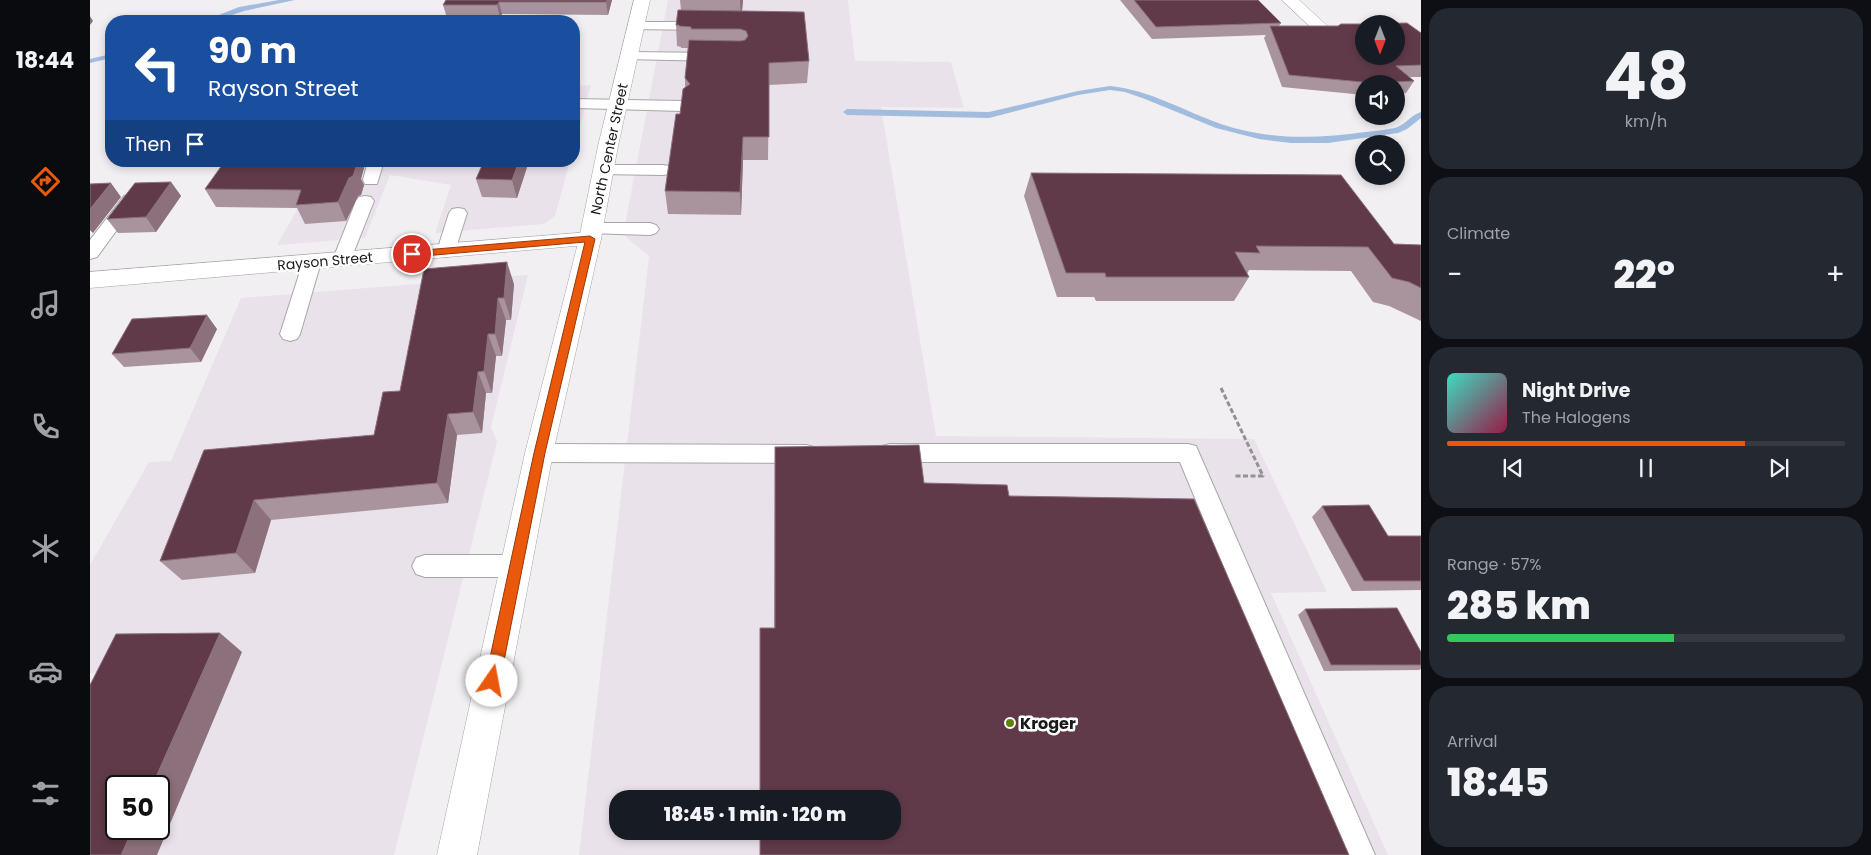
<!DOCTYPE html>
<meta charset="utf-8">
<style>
:root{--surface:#171b24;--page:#242831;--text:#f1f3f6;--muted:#9ea1a6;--line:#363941;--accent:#ea580c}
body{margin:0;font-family:Poppins,sans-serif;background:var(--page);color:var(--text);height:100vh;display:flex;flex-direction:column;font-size:19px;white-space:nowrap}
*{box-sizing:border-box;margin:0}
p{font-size:16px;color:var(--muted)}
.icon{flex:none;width:28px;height:28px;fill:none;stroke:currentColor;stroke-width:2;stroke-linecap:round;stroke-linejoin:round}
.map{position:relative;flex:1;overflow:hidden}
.panel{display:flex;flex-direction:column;gap:8px;padding:8px;background:#0d0f14;width:450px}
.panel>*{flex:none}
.banner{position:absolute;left:15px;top:15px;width:475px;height:152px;border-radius:20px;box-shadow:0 2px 8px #0003;background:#1a4fa0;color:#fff;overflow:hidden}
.needle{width:32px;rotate:180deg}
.tools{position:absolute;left:1265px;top:15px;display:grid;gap:10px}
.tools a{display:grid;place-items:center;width:50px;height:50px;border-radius:50%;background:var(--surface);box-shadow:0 2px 8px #0003;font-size:25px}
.speed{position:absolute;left:15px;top:775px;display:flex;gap:10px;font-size:25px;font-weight:700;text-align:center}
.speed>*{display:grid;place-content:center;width:65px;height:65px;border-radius:50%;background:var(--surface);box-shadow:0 2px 8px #0003;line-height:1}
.speed .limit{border:2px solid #111;border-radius:8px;background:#fff;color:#111}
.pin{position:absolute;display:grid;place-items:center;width:42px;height:42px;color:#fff;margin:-21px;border:2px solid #fff;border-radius:50%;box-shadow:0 1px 5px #0007}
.me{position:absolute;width:55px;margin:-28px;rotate:12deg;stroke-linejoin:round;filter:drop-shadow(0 0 4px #0008)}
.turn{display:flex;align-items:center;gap:18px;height:105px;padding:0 20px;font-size:22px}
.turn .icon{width:65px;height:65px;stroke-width:2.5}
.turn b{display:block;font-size:35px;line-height:42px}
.then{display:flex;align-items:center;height:48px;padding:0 20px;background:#0003;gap:10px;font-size:19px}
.big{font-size:38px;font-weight:800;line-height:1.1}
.panel .card{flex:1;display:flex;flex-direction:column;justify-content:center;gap:8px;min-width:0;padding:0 18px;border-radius:20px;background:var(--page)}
.panel .dial{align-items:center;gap:0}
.dial b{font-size:65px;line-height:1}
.song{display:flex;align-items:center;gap:15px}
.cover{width:60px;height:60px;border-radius:8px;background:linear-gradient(135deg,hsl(170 70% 55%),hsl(340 70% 35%))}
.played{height:5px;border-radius:2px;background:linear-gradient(90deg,var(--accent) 75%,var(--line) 75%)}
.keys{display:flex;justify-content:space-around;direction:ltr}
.heat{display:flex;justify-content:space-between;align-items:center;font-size:28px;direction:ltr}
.charge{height:8px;border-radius:4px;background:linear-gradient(90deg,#34c759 57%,var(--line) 0)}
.trip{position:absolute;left:519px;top:790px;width:292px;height:50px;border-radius:20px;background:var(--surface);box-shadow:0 2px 8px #0003;font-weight:800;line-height:50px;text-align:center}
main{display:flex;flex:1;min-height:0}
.menu{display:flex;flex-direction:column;width:90px;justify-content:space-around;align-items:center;background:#090b0e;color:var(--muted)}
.menu .icon{width:35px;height:35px}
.menu .on{color:var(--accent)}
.menu b{font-size:22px;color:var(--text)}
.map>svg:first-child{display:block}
.built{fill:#eae2eb;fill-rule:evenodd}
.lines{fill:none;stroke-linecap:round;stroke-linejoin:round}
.stream{fill:#a2bcde;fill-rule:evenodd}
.lane-casing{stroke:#a8a5a8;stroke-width:2}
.street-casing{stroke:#a8a5a8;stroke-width:1}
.secondary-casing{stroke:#a8a5a8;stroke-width:1}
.path{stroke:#939193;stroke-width:3;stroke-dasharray:5 2.5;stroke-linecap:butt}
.lane{fill:#fff;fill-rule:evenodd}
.street{fill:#fff;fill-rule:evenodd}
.secondary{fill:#fff;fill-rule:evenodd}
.wall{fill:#a9949e}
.shaded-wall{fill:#8c707c}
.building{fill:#603a49;stroke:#8c707c}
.route{fill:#ea580c;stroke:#983908}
.poi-dot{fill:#5b8409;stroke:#fff;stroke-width:2}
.labels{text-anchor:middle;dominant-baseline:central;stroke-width:5;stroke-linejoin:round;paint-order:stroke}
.street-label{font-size:14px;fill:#1b1a1b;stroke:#fff}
.near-poi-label{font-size:16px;font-weight:bold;fill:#1b1a1b;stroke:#fff;text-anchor:start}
</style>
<main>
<nav class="menu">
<b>18:44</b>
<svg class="icon on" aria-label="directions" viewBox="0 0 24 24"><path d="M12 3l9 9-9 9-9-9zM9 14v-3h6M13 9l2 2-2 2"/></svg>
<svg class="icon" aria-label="music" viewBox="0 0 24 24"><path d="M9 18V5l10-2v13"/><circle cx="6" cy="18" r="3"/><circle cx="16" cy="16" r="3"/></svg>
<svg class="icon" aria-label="phone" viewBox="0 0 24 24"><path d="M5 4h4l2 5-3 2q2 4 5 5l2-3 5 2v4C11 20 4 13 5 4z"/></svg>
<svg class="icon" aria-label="climate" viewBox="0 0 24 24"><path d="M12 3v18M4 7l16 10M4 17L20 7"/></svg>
<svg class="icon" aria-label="car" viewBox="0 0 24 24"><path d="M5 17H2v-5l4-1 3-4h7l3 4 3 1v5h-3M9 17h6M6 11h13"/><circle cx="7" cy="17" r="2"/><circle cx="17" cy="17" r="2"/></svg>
<svg class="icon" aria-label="filters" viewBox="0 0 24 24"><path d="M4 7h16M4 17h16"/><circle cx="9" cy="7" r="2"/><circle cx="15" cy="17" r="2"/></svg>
</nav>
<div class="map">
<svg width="1331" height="855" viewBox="0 0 1331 855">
<rect width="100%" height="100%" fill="#f2eff2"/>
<path class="built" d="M578,0H758L765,61L861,62L874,108L791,107L846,436L1164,439L1237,592L1181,593L1298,855H489L559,256L533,235ZM528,799H802V831H528Z
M501,85L484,147V86Z
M235,161H480L465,216L454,224L345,233L361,185L300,175L275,238L187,245Z
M438,275L401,427L407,442L304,855H0V704L16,672L0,673V565L59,462L81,461L151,298ZM26,786H69V829H26Z"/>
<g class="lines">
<path class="stream" d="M189,0H205L154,11L124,21H114L149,7Z
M21,54V58L0,63V59Z
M1020,86C1060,90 1094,111 1131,124C1178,140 1226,139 1275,132C1285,131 1295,130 1305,128C1315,125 1321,115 1331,112V118L1317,129L1308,133L1238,143H1201L1169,139L1126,128L1055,99L1035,92L1020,90L988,95L899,118L757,115L753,112L757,109L899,112L988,91Z"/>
<g class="lane-casing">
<path id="lane" d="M546,22H615L622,26L615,30L541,29L539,26Z
M539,52L628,53L633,54L635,57L633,60L628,61L534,59L532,56L534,53Z
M484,99L592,101L597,103L600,106L597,109L592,111L486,108L484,107Z
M278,161H294L287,184H275L273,180Z
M514,165H573L579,166L581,170L579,174L573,175L508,174L506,170L508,166Z
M40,195L46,196L49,200L7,257L0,259V240L34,196Z
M275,196L281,197L284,201L261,259L259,263L252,265L245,263L243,259L266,201L269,197Z
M368,208L374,209L377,213L365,251L363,255L356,257L349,255L347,251L359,213L362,209Z
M503,223H560L566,225L569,229L566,233L560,235L497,233L494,229L497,225Z
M222,256L229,258L231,262L210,334L207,339L200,341L193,339L190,334L213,262L215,258Z
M449,444L716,445L724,447L728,454L724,461L716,463L449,462L441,460L437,453L441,446Z
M800,444H1098L1106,446L1285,855H1253L1090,462H800L792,460L788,453L792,446Z
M335,555H426L435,558L439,566L435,574L426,577H335L326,574L322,566L326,558Z"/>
</g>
<g class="street-casing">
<path id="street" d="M1192,0H1209L1244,32L1242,36H1230Z
M500,232L508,234L511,239L508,244L0,288V272Z"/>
</g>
<g class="secondary-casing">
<path id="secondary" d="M544,0H560L528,146L511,239L463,453L387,855H347L435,453L489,239L508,146Z"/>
</g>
<path class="path" d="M1131,388L1173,476H1143"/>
<use href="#lane" class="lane"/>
<use href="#street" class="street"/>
<use href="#secondary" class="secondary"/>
</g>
<path class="wall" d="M356,0H522L518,15L412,14L410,18H357L353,5Z
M590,0H653L652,11L719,61L717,83L679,85L678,160H653L651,215L578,214L575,191L595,88V78L598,48H591V47L587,46L586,25L591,10Z
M1030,0H1168L1191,23L1189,26L1331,33V77H1319L1324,81L1316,93L1306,94V84H1274V95L1192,87L1174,38L1176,35L1062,39Z
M439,161L427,198L392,197L386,179Z
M275,164L271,179L274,185L271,195L268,196L256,221L215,224L207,208L126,207L115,189Z
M941,173L1304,244L1331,245V321L1299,306L1283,302L1261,271L1159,270L1157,274L1159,277L1144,301H1006L1004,297H967L934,196Z
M81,182L91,196L66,232L28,233L17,219Z
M424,284L421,320H416L412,356H406L402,393H396L392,433L367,435L358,503L181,520L165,573L92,580L70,561L114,450L284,435L310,391Z
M127,329L111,362L34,367L22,354Z
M685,447L834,483L919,496L684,628Z
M1232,506L1298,536H1331V590L1262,591L1222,517Z
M1215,609L1331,652V669L1329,670L1234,671L1208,615Z"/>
<path class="shaded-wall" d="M517,0H522L518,15L516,2Z
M650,0H653L651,23L650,1Z
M409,2L412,14L410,18L407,5Z
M0,16L3,21L0,25Z
M653,137V160L651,215L650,192Z
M263,161H274L275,164L271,179L274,185L271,195L268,196L256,221L248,202Z
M429,161H439L427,198L422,180Z
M81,182L91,196L66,232L56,217Z
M21,183L31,197L3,233L0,230V209Z
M417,262L424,284L421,320L414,298Z
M408,298L416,320L412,356L405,334Z
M117,315L127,329L111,362L100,348Z
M398,334L406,356L402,393L394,371Z
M388,372L396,393L392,433L383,412Z
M358,414L367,435L358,503L347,483Z
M164,500L181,520L165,573L146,553Z
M130,633L152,652L67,855H31L43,829H69V786H62Z"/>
<path class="building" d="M356,0H517L516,2H409L407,5H353Z
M1044,0H1168L1191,23L1066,27Z
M588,10L714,12L719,61L679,63V137H653L650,192L575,191L586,114H590L593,89L600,84L595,78L599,40L650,41L655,40L658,36L656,31L650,29H601V27L589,26V25H586Z
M1317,23L1331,33V65L1306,66L1324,81L1282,83L1199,75L1180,26H1248L1251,24H1274V56H1306V24H1276Z
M135,161H263L266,167L263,176L259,178L248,202L206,205L211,190L115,189Z
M394,161H429L422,180L386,179Z
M941,173L1251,175L1304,244L1331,245V288L1319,282L1302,278L1278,247L1166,246L1170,253L1145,252L1159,277H1016L1015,273H976Z
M81,182L56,217L17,219L45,183Z
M21,183L0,209V184Z
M417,262L414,298H408L405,334H398L394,371L388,372L383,412L358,414L347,483L164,500L146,553L70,561L114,450L284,435L293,392L310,391L334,269Z
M117,315L100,348L22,354L42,319Z
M829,445L834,483L917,485L919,496L1104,499L1259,855H670V831H802V799H670V628H685V447Z
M1279,505L1298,536H1331V581H1274L1232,506Z
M1307,608L1331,652V665H1241L1215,609Z
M130,633L62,786H26V829H43L31,855H0V685L26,634Z"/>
<path class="route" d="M500,236L505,239L455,453L410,681L407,686L402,688L397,686L395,681L444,453L495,242L322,257L317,254L322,251Z"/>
<circle class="poi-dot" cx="920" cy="723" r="5"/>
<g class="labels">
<g class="street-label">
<text transform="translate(519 149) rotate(-78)">North Center Street</text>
<text transform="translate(235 261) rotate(-5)">Rayson Street</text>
</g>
<g class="near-poi-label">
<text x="930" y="723">Kroger</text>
</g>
</g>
</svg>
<div class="tools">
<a><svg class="needle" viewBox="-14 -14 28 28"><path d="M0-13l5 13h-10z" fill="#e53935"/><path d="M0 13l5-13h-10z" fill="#9ea1a6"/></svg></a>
<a><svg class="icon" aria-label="sound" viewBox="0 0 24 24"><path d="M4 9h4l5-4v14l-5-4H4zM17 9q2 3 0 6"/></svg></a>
<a><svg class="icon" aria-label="search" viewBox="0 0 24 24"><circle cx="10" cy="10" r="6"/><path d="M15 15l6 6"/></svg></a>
</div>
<div class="speed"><div class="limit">50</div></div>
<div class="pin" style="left:322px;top:254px;background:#d93025"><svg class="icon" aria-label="arrive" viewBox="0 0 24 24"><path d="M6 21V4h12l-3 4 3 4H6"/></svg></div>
<svg class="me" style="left:402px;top:681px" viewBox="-20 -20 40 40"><circle r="19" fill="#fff"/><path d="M0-13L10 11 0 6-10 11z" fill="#ea580c"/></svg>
<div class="trip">18:45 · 1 min · 120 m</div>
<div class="banner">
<div class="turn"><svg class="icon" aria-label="left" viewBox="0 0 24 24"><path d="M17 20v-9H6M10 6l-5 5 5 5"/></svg><div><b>90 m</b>Rayson Street</div></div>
<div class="then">Then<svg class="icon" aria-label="arrive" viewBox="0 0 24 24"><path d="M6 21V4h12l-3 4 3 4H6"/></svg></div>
</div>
</div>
<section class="panel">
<div class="card dial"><b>48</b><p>km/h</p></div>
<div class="card"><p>Climate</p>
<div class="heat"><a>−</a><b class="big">22°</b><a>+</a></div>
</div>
<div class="card">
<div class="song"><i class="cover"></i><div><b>Night Drive</b><p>The Halogens</p></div></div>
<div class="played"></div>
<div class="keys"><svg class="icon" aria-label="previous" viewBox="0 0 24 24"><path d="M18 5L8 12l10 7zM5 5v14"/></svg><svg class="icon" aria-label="pause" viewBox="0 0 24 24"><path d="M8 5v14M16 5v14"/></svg><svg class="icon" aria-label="next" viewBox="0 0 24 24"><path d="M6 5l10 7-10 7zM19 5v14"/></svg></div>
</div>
<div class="card"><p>Range · 57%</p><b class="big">285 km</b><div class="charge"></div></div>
<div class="card"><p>Arrival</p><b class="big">18:45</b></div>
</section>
</main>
